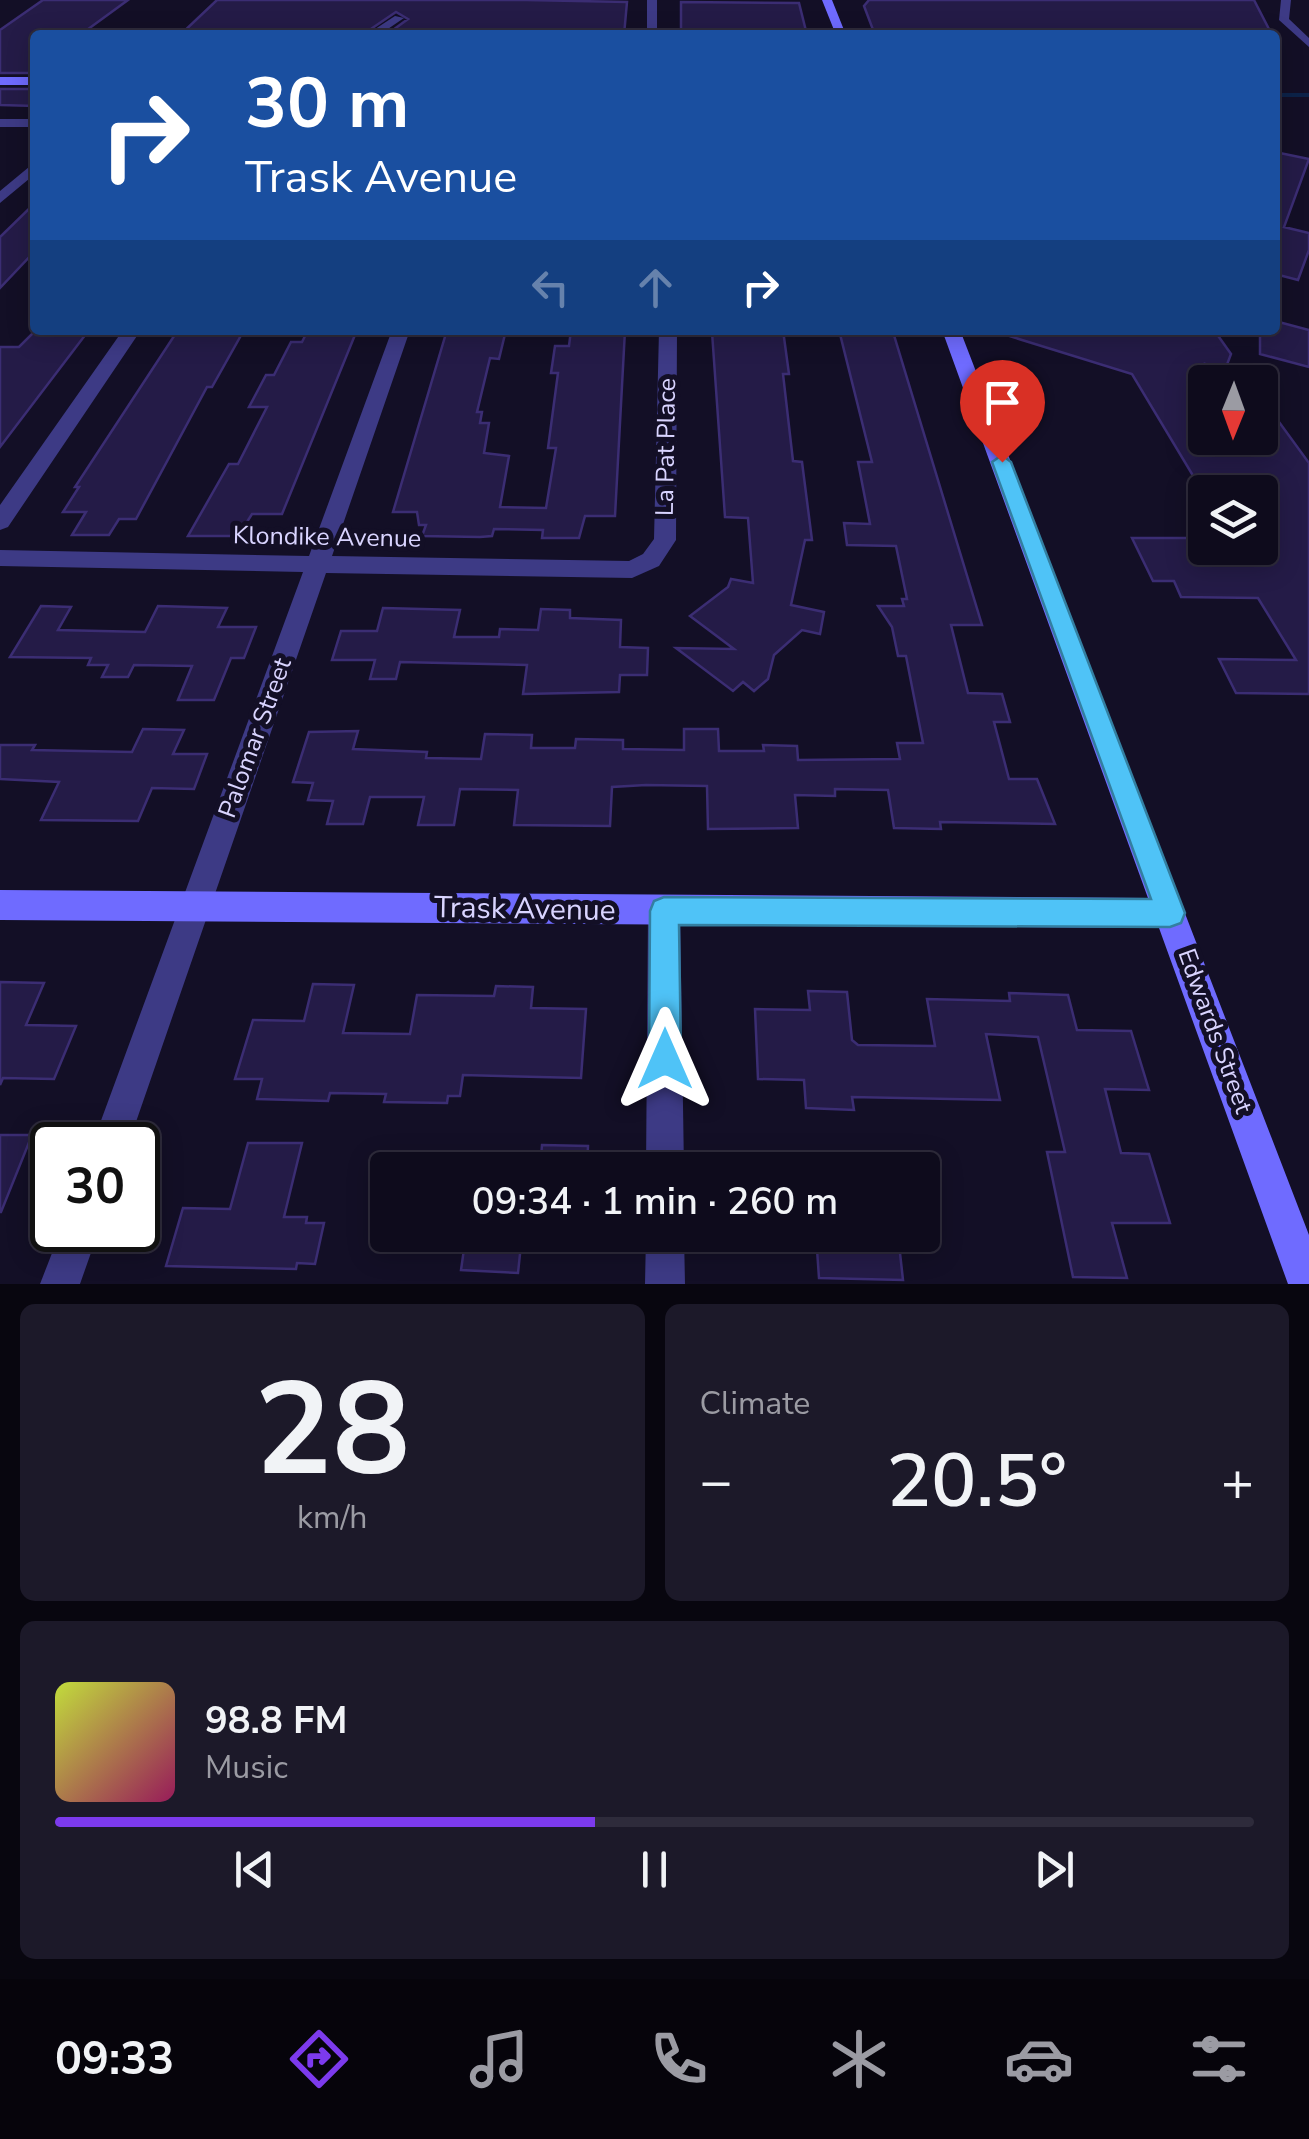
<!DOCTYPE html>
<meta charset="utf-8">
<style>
:root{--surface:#0e0b1c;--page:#1c1929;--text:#f1f3f6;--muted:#9b9ba3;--line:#2e2b3b;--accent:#7c3aed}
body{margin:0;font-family:"Nunito Sans",sans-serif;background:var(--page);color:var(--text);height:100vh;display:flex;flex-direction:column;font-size:38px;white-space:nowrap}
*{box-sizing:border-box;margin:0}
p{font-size:32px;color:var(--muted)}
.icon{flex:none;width:55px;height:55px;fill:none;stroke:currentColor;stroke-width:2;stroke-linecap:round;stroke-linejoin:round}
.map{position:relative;height:1284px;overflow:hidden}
.sheet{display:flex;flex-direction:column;gap:20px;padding:20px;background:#08060f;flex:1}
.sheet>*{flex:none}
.banner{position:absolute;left:30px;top:30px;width:1250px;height:305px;border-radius:10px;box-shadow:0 5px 25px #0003,0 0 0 2px var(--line);background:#1a4fa0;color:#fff;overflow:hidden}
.needle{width:65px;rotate:181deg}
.fabs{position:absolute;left:1188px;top:365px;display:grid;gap:20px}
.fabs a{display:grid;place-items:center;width:90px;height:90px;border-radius:10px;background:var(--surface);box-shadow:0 5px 25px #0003,0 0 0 2px var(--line);font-size:50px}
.speed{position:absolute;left:30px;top:1122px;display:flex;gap:20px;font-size:50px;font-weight:700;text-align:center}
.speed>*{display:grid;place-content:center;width:130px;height:130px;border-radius:50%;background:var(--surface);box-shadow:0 5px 25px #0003,0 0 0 2px var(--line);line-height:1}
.speed .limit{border:5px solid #111;border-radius:15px;background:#fff;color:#111}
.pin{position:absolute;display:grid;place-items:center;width:85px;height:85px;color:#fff;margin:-102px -42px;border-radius:50% 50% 50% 0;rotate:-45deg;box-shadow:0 0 10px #0007}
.pin .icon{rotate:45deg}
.me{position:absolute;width:110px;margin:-55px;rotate:0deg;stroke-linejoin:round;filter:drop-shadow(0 0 8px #0008)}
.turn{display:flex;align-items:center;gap:35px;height:210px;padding:0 50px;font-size:45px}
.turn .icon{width:130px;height:130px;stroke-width:2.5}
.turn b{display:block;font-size:70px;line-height:85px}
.lanes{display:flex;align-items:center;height:95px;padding:0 50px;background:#0003;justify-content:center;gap:50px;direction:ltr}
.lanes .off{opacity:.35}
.big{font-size:75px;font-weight:600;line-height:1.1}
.sheet .tile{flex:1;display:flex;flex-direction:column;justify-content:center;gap:15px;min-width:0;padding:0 35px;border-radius:15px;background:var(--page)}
.sheet .dial{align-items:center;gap:0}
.dial b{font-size:130px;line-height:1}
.song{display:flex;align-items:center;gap:30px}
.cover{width:120px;height:120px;border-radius:15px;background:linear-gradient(135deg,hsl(70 70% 55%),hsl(330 70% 35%))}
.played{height:10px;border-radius:5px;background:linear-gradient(90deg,var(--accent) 45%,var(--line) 45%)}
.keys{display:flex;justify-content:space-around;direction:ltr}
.heat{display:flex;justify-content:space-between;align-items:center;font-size:55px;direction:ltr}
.sheet .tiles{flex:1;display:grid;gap:20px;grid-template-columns:1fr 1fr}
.tile:last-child{grid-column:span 2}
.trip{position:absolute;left:370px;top:1152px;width:570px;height:100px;border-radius:10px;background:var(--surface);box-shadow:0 5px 25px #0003,0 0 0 2px var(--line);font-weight:600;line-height:100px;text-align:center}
.dock{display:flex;height:160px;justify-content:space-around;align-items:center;background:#06040b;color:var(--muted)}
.dock .icon{width:70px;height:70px}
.dock .current{color:var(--accent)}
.dock b{font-size:45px;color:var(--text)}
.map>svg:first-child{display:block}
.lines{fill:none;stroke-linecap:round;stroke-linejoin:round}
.stream{stroke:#0c2248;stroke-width:4}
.building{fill:#241b47;stroke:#3b2d73;stroke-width:2.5}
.street{fill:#3d3a85;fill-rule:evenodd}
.secondary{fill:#6f6bff;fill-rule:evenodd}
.route{fill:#4fc3f7;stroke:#337fa1;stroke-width:2.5}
.labels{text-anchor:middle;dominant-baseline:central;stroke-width:10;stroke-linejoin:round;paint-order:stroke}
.street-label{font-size:25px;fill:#d9d4ff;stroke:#130f26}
.near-street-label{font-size:30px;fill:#d9d4ff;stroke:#130f26}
</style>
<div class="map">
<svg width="1309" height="1284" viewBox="0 0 1309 1284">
<rect width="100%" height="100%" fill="#130f26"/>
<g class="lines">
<path class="stream" d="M1275,95H1309"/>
</g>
<path class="building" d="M43,0H128L80,35H35V73H0V30Z
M217,0H526L627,2L624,35H386L408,19L396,12L362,35H180Z
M869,0H1254L1272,35L1182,31L1186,35H875L864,6Z
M681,2L799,3L807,35H681Z
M0,89H35V106L0,105Z
M1275,152L1309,159L1284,227L1309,233V250L1298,280L1275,274Z
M35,203V251L0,288V237Z
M1275,321L1309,330V367L1260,354V330H1275Z
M36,330H89L0,447V347H19Z
M178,330H244L212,387H207L136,519H119L109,535H72L86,512H63L79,487H75Z
M308,330H357L282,514H252L238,536H188L229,464H238L267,407H249L266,375H274L291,342H302Z
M447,330H506L499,359L490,358L477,412H482L480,423H489L484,453L509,456L500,507L546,508L556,448H548L558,373H551L555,346H569L571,330H625L615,516H585L579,538H542L543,530L494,529L492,536L480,537L422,536L426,525H419L417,512H393Z
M783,330L789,374H783L793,461L802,462L812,540H805L791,605L824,612L820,634L802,630L774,655L768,679L754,691L743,682L733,691L676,648L734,649L690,616L728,587L731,579L753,583L748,518L725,517L712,332Z
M839,330L893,332L982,625H951L968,693L1002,694L1010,722H994L1009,779H1037L1055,824L940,822L941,829L894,828L888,790L835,789V796L795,795L798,828L708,829L707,786L646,785L612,787L610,826L514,825L518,790L460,789L454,825H418L424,797H370L363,824H327L333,801L308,800L313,783L293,782L309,732L358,731L353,749L427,752L426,758L481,759L485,734L532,735L531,748H575L576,739L623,740V749L684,750V729H718L719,751H764L763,745L797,746L798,760L900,759L897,743H923L906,656H898L892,627L878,606H904L902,599H907L896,546L847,545L844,523L870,524L858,462H872Z
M1007,330H1214L1231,354L1225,370L1205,364V438H1260V396L1309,463V694L1236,693L1219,659L1296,660L1258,598L1181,597L1174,581H1153L1132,538H1205V548H1260V484H1198L1132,374L1006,335Z
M41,606L71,607L58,630L145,632L158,606L227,608L218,627H256L244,658H231L214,700H178L192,666L134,665L128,677H102L108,665H88L91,658L10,657Z
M383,608L460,610L454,637H499L500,629L538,630L541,609L570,610V618L621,620L620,647L648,648L647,675H620L619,692L523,694L527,665L400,662L396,679H370L375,660H332L341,631H377Z
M143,729L184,730L173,754H207L194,789L152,788L138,821L41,820L59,782L0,779V745H35L32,750L132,752Z
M0,982L44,983L26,1025L76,1026L54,1079L3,1078L0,1085Z
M313,984L354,985L343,1033L410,1034L417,995L494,996L496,986L533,987L531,1008L586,1009L581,1078L463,1075L460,1096H448L447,1103L384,1102L386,1094L330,1093L328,1101L257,1099L262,1079H235L253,1020L304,1021Z
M808,991L847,992L852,1040L858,1045L935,1046L927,999L1010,1001L1009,993L1068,995L1077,1030L1131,1031L1149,1090L1105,1089L1121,1153L1149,1154L1170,1223H1112L1127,1278L1073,1277L1047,1152H1065L1038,1037L986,1034L1000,1100L852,1097L854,1110L806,1108L804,1080L758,1079L755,1009L810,1010Z
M0,1135H32L1,1212H0Z
M248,1143H302L284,1217H307L306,1223H324L315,1264L297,1263L296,1269L166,1266L183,1208L230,1209Z
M542,1145L588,1146L587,1170H540Z
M466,1235H522L518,1273L461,1270Z
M816,1235H898L903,1280L819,1278Z"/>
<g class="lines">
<path class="street" d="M647,0H657V35H647Z
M1281,0H1291L1289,19L1309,38V47L1279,20Z
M395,16L404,18L379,35H366Z
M0,119H35V127H0Z
M35,162V174L0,203V191Z
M123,330H141L8,527L0,530V505Z
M392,330H410L332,556L629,561L643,554L654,539L659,330H677L676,540L659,566L632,578L326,573L128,1145H92L303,572L0,566V550L309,556Z
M664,896L675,900L680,911L684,1170H646L648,911L653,900Z
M61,1230H99L80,1284H40Z
M646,1235H684L685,1284H645Z"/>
<path class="secondary" d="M822,0H832L846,35H836Z
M0,77H35V85H0Z
M942,330H960L1309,1235V1284H1288L1159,928L0,920V890L1148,898Z"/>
</g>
<path class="route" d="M1002,455L1011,462L1185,913L1181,923L1170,927L679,925L681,1059L676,1070L665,1075L654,1070L649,1059L650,911L654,901L664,897L1151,899L992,462Z"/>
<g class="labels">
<g class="street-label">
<text transform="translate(666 447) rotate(-89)">La Pat Place</text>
<text transform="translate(327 537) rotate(1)">Klondike Avenue</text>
<text transform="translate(255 738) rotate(-70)">Palomar Street</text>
<text transform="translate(1215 1031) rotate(70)">Edwards Street</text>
</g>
<g class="near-street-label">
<text transform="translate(525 909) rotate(1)">Trask Avenue</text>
</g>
</g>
</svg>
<div class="fabs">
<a><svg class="needle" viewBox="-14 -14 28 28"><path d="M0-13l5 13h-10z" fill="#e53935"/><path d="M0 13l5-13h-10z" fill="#9b9ba3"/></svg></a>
<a><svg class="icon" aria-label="layers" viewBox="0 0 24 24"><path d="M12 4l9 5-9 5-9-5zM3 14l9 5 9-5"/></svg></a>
</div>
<div class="speed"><div class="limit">30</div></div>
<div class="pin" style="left:1002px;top:462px;background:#d93025"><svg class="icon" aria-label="arrive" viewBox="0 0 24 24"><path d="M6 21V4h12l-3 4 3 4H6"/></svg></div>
<svg class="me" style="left:665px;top:1059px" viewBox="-20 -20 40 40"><path d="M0-17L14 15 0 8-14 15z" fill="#4fc3f7" stroke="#fff" stroke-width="4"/></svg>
<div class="trip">09:34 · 1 min · 260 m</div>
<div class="banner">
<div class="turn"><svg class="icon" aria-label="right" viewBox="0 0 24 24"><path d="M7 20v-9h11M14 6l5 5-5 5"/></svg><div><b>30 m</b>Trask Avenue</div></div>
<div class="lanes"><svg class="icon off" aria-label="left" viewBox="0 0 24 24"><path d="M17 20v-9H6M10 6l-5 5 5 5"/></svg><svg class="icon off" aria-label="ahead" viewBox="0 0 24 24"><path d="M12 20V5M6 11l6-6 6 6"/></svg><svg class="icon" aria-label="right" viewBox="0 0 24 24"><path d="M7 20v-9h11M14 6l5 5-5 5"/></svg></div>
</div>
</div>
<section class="sheet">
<div class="tiles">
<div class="tile dial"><b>28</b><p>km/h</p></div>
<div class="tile"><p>Climate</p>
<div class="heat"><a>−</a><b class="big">20.5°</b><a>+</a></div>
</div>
<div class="tile">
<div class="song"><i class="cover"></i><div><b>98.8 FM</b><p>Music</p></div></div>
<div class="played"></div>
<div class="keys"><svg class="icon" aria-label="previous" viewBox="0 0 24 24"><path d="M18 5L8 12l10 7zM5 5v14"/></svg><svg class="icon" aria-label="pause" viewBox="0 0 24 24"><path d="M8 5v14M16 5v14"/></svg><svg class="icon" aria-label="next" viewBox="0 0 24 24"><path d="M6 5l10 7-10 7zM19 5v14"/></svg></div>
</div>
</div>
</section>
<nav class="dock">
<b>09:33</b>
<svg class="icon current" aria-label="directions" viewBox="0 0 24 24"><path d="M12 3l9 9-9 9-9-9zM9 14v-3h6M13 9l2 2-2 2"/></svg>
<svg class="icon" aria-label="music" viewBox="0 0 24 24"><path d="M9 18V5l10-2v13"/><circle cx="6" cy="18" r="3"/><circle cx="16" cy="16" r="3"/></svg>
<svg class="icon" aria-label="phone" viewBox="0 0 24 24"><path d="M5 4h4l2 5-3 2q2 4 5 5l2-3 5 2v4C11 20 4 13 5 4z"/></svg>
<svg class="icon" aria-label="climate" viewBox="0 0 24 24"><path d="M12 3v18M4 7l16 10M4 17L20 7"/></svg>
<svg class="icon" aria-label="car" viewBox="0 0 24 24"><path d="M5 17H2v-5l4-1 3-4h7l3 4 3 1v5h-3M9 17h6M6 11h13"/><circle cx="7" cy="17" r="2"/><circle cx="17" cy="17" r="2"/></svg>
<svg class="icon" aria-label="filters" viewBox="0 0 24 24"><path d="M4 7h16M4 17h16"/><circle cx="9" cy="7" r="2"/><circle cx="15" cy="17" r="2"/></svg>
</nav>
